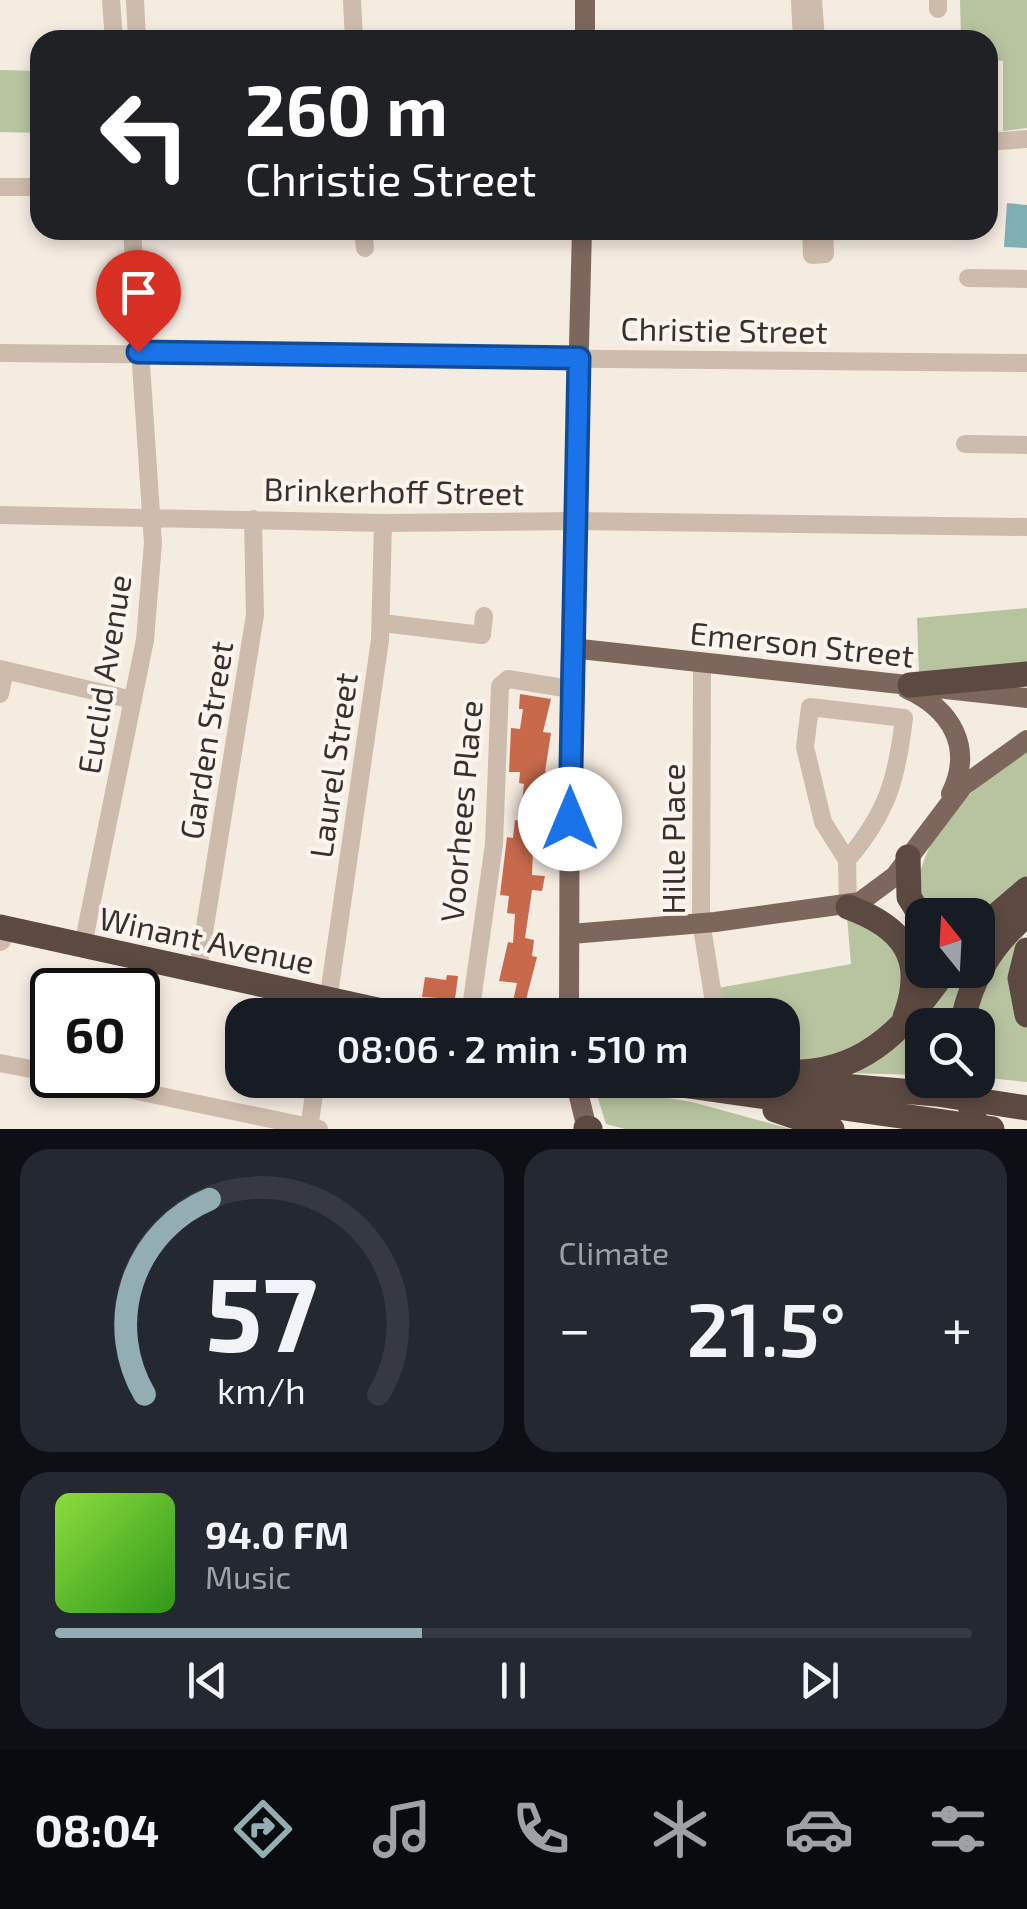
<!DOCTYPE html>
<meta charset="utf-8">
<style>
:root{--surface:#171b24;--page:#242831;--text:#f1f3f6;--muted:#9ea1a6;--line:#363941;--accent:#92aeb2}
body{margin:0;font-family:"Exo 2",sans-serif;background:var(--page);color:var(--text);height:100vh;display:flex;flex-direction:column;font-size:38px;white-space:nowrap}
*{box-sizing:border-box;margin:0}
p{font-size:32px;color:var(--muted)}
.icon{flex:none;width:55px;height:55px;fill:none;stroke:currentColor;stroke-width:2;stroke-linecap:round;stroke-linejoin:round}
.map{position:relative;height:1129px;overflow:hidden}
.side{display:flex;flex-direction:column;gap:20px;padding:20px;background:#0d0f14;flex:1}
.side>*{flex:none}
.top-card{position:absolute;left:30px;top:30px;width:968px;height:210px;border-radius:30px;box-shadow:0 5px 15px #0003;background:#202124;color:#fff;overflow:hidden}
.needle{width:65px;rotate:342deg}
.controls{position:absolute;left:905px;top:898px;display:grid;gap:20px}
.controls a{display:grid;place-items:center;width:90px;height:90px;border-radius:20px;background:var(--surface);box-shadow:0 5px 15px #0003;font-size:50px}
.speed{position:absolute;left:30px;top:968px;display:flex;gap:20px;font-size:50px;font-weight:700;text-align:center}
.speed>*{display:grid;place-content:center;width:130px;height:130px;border-radius:50%;background:var(--surface);box-shadow:0 5px 15px #0003;line-height:1}
.speed .limit{border:5px solid #111;border-radius:15px;background:#fff;color:#111}
.pin{position:absolute;display:grid;place-items:center;width:85px;height:85px;color:#fff;margin:-102px -42px;border-radius:50% 50% 50% 0;rotate:-45deg;box-shadow:0 0 10px #0007}
.pin .icon{rotate:45deg}
.me{position:absolute;width:110px;margin:-55px;rotate:0deg;stroke-linejoin:round;filter:drop-shadow(0 0 8px #0008)}
.turn{display:flex;align-items:center;gap:35px;height:210px;padding:0 50px;font-size:45px}
.turn .icon{width:130px;height:130px;stroke-width:2.5}
.turn b{display:block;font-size:70px;line-height:85px}
.big{font-size:75px;font-weight:600;line-height:1.1}
.side .widget{flex:1;display:flex;flex-direction:column;justify-content:center;gap:15px;min-width:0;padding:0 35px;border-radius:30px;background:var(--page)}
.side .dial{align-items:center;gap:0}
.dial svg{height:260px;overflow:visible;fill:none;stroke:var(--line);stroke-width:7;stroke-linecap:round;text-anchor:middle}
.dial text{fill:var(--text);stroke:none}
.song{display:flex;align-items:center;gap:30px}
.cover{width:120px;height:120px;border-radius:15px;background:linear-gradient(135deg,hsl(90 70% 55%),hsl(110 70% 35%))}
.played{height:10px;border-radius:5px;background:linear-gradient(90deg,var(--accent) 40%,var(--line) 40%)}
.keys{display:flex;justify-content:space-around;direction:ltr}
.heat{display:flex;justify-content:space-between;align-items:center;font-size:55px;direction:ltr}
.side .tiles{flex:1;display:grid;gap:20px;grid-template-columns:1fr 1fr}
.widget:last-child{grid-column:span 2}
.trip{position:absolute;left:225px;top:998px;width:575px;height:100px;border-radius:30px;background:var(--surface);box-shadow:0 5px 15px #0003;font-weight:600;line-height:100px;text-align:center}
.tab-bar{display:flex;height:160px;justify-content:space-around;align-items:center;background:#090b0e;color:var(--muted)}
.tab-bar .icon{width:70px;height:70px}
.tab-bar .selected{color:var(--accent)}
.tab-bar b{font-size:45px;color:var(--text)}
.map>svg:first-child{display:block}
.green{fill:#b8c4a0}
.water{fill:#7fb0b2}
.building{fill:#c8694b}
.lines{fill:none;stroke-linecap:round;stroke-linejoin:round}
.minor{stroke:#cdbbac;stroke-width:18}
.major{stroke:#7d675c;stroke-width:20}
.highway{stroke:#5c4a42;stroke-width:25}
.highway-bridge{stroke:#5c4a42;stroke-width:25}
.route-casing{stroke:#114b97;stroke-width:25}
.route{stroke:#1a73e8;stroke-width:18}
.labels{text-anchor:middle;dominant-baseline:central;stroke-width:8;stroke-linejoin:round;paint-order:stroke}
.street-label{font-size:32px;fill:#3b302b;stroke:#fbf5ee}
</style>
<div class="map">
<svg width="1027" height="1129" viewBox="0 0 1027 1129">
<rect width="100%" height="100%" fill="#f4ebe1"/>
<path class="green" d="M960,0H1027V128L1003,131V61L988,59V40H961Z
M0,70L40,71V133L0,132Z
M1027,608V664L919,674L917,618Z
M1027,750V881L978,915L930,913L916,894C924,826 973,787 1027,750Z
M847,917L896,945L904,1003C876,1040 830,1065 783,1062L782,1015H724L718,988L851,964Z
M1027,926L1013,964L1015,1013L1027,1028V1082L978,1077V1025H971L992,965Z
M957,970H968L952,1025H922V1075L844,1073Z
M594,1086L692,1102L791,1129H625L606,1124Z"/>
<path class="water" d="M1007,203L1027,205V248L1004,247Z"/>
<path class="building" d="M520,694L551,699L543,732L551,733L545,772L549,773L533,850L532,875L545,876L542,891L532,890L525,938L534,940L532,956L537,957L522,1015H510L517,983L499,981L508,942L513,943L515,914L507,913L509,896L500,895L507,837L513,838L515,820L520,821L524,784L519,783L520,772H509L511,728L520,729L523,709H519Z
M447,975L458,976L455,999L422,997L425,977L446,980Z"/>
<g class="lines">
<path class="minor" d="M111,0L114,40
M135,0L137,40
M352,0L354,40
M800,0L802,40
M813,0L816,40
M938,9V0
M988,142L1027,139
M0,187H40
M363,230L365,248
M811,230L812,255L825,254L824,230
M968,278L1027,279
M0,353L1027,363
M965,444L1027,445
M0,515L383,523L575,521L1027,527
M382,623L482,635L484,616
M702,662L701,921L716,1015
M0,669L133,700
M0,694L5,670
M847,860C888,812 897,778 904,718L810,707L805,747L823,822L847,860L848,907
M0,942L2,941
M83,945L145,640L153,543L132,230
M198,970L255,615L253,519
M137,990L140,972
M326,1015L380,640L383,523
M470,1015L494,844L500,686L508,679L570,689
M0,1063L52,1073
M60,1075L319,1129
M309,1129L316,1080"/>
<path class="major" d="M585,40V0
M571,648L1027,698
M907,689C951,709 974,747 951,794
M571,934L715,922L860,902L895,876L963,786L1027,740
M569,1015L570,689L582,230
M575,1080L587,1129"/>
<path class="highway" d="M910,685L1027,674
M908,857L909,897L922,918
M848,907C903,927 927,958 905,1017
M0,927L400,1015
M978,931L1027,889
M1027,950L1020,978L1027,1015
M962,1025C970,981 992,943 1027,915
M802,1072C871,1069 909,1021 946,970
M648,1080L992,1129
M773,1080L937,1094L1027,1108
M775,1110L832,1129
M586,1128L590,1129"/>
<path class="highway-bridge" d="M961,1080L978,1129"/>
</g>
<g class="lines">
<g class="route-casing">
<path id="route" d="M138,352L579,358L570,819"/>
</g>
<use href="#route" class="route"/>
</g>
<g class="labels">
<g class="street-label">
<text transform="translate(724 329) rotate(1)">Christie Street</text>
<text transform="translate(394 490) rotate(1)">Brinkerhoff Street</text>
<text transform="translate(802 643) rotate(6)">Emerson Street</text>
<text transform="translate(103 674) rotate(-81)">Euclid Avenue</text>
<text transform="translate(205 740) rotate(-81)">Garden Street</text>
<text transform="translate(332 765) rotate(-82)">Laurel Street</text>
<text transform="translate(460 811) rotate(-85)">Voorhees Place</text>
<text transform="translate(672 839) rotate(-90)">Hille Place</text>
<text transform="translate(207 939) rotate(12)">Winant Avenue</text>
</g>
</g>
</svg>
<div class="controls">
<a><svg class="needle" viewBox="-14 -14 28 28"><path d="M0-13l5 13h-10z" fill="#e53935"/><path d="M0 13l5-13h-10z" fill="#9ea1a6"/></svg></a>
<a><svg class="icon" aria-label="search" viewBox="0 0 24 24"><circle cx="10" cy="10" r="6"/><path d="M15 15l6 6"/></svg></a>
</div>
<div class="speed"><div class="limit">60</div></div>
<div class="pin" style="left:138px;top:352px;background:#d93025"><svg class="icon" aria-label="arrive" viewBox="0 0 24 24"><path d="M6 21V4h12l-3 4 3 4H6"/></svg></div>
<svg class="me" style="left:570px;top:819px" viewBox="-20 -20 40 40"><circle r="19" fill="#fff"/><path d="M0-13L10 11 0 6-10 11z" fill="#1a73e8"/></svg>
<div class="trip">08:06 · 2 min · 510 m</div>
<div class="top-card">
<div class="turn"><svg class="icon" aria-label="left" viewBox="0 0 24 24"><path d="M17 20v-9H6M10 6l-5 5 5 5"/></svg><div><b>260 m</b>Christie Street</div></div>
</div>
</div>
<section class="side">
<div class="tiles">
<div class="widget dial"><svg viewBox="0 0 100 80">
<path d="M14 69A42 42 0 1 1 86 69"/>
<path d="M14 69A42 42 0 0 1 34 9" stroke="#92aeb2"/>
<text x="50" y="56" font-size="32" font-weight="700">57</text>
<text x="50" y="72" font-size="11">km/h</text>
</svg></div>
<div class="widget"><p>Climate</p>
<div class="heat"><a>−</a><b class="big">21.5°</b><a>+</a></div>
</div>
<div class="widget">
<div class="song"><i class="cover"></i><div><b>94.0 FM</b><p>Music</p></div></div>
<div class="played"></div>
<div class="keys"><svg class="icon" aria-label="previous" viewBox="0 0 24 24"><path d="M18 5L8 12l10 7zM5 5v14"/></svg><svg class="icon" aria-label="pause" viewBox="0 0 24 24"><path d="M8 5v14M16 5v14"/></svg><svg class="icon" aria-label="next" viewBox="0 0 24 24"><path d="M6 5l10 7-10 7zM19 5v14"/></svg></div>
</div>
</div>
</section>
<nav class="tab-bar">
<b>08:04</b>
<svg class="icon selected" aria-label="directions" viewBox="0 0 24 24"><path d="M12 3l9 9-9 9-9-9zM9 14v-3h6M13 9l2 2-2 2"/></svg>
<svg class="icon" aria-label="music" viewBox="0 0 24 24"><path d="M9 18V5l10-2v13"/><circle cx="6" cy="18" r="3"/><circle cx="16" cy="16" r="3"/></svg>
<svg class="icon" aria-label="phone" viewBox="0 0 24 24"><path d="M5 4h4l2 5-3 2q2 4 5 5l2-3 5 2v4C11 20 4 13 5 4z"/></svg>
<svg class="icon" aria-label="climate" viewBox="0 0 24 24"><path d="M12 3v18M4 7l16 10M4 17L20 7"/></svg>
<svg class="icon" aria-label="car" viewBox="0 0 24 24"><path d="M5 17H2v-5l4-1 3-4h7l3 4 3 1v5h-3M9 17h6M6 11h13"/><circle cx="7" cy="17" r="2"/><circle cx="17" cy="17" r="2"/></svg>
<svg class="icon" aria-label="filters" viewBox="0 0 24 24"><path d="M4 7h16M4 17h16"/><circle cx="9" cy="7" r="2"/><circle cx="15" cy="17" r="2"/></svg>
</nav>
